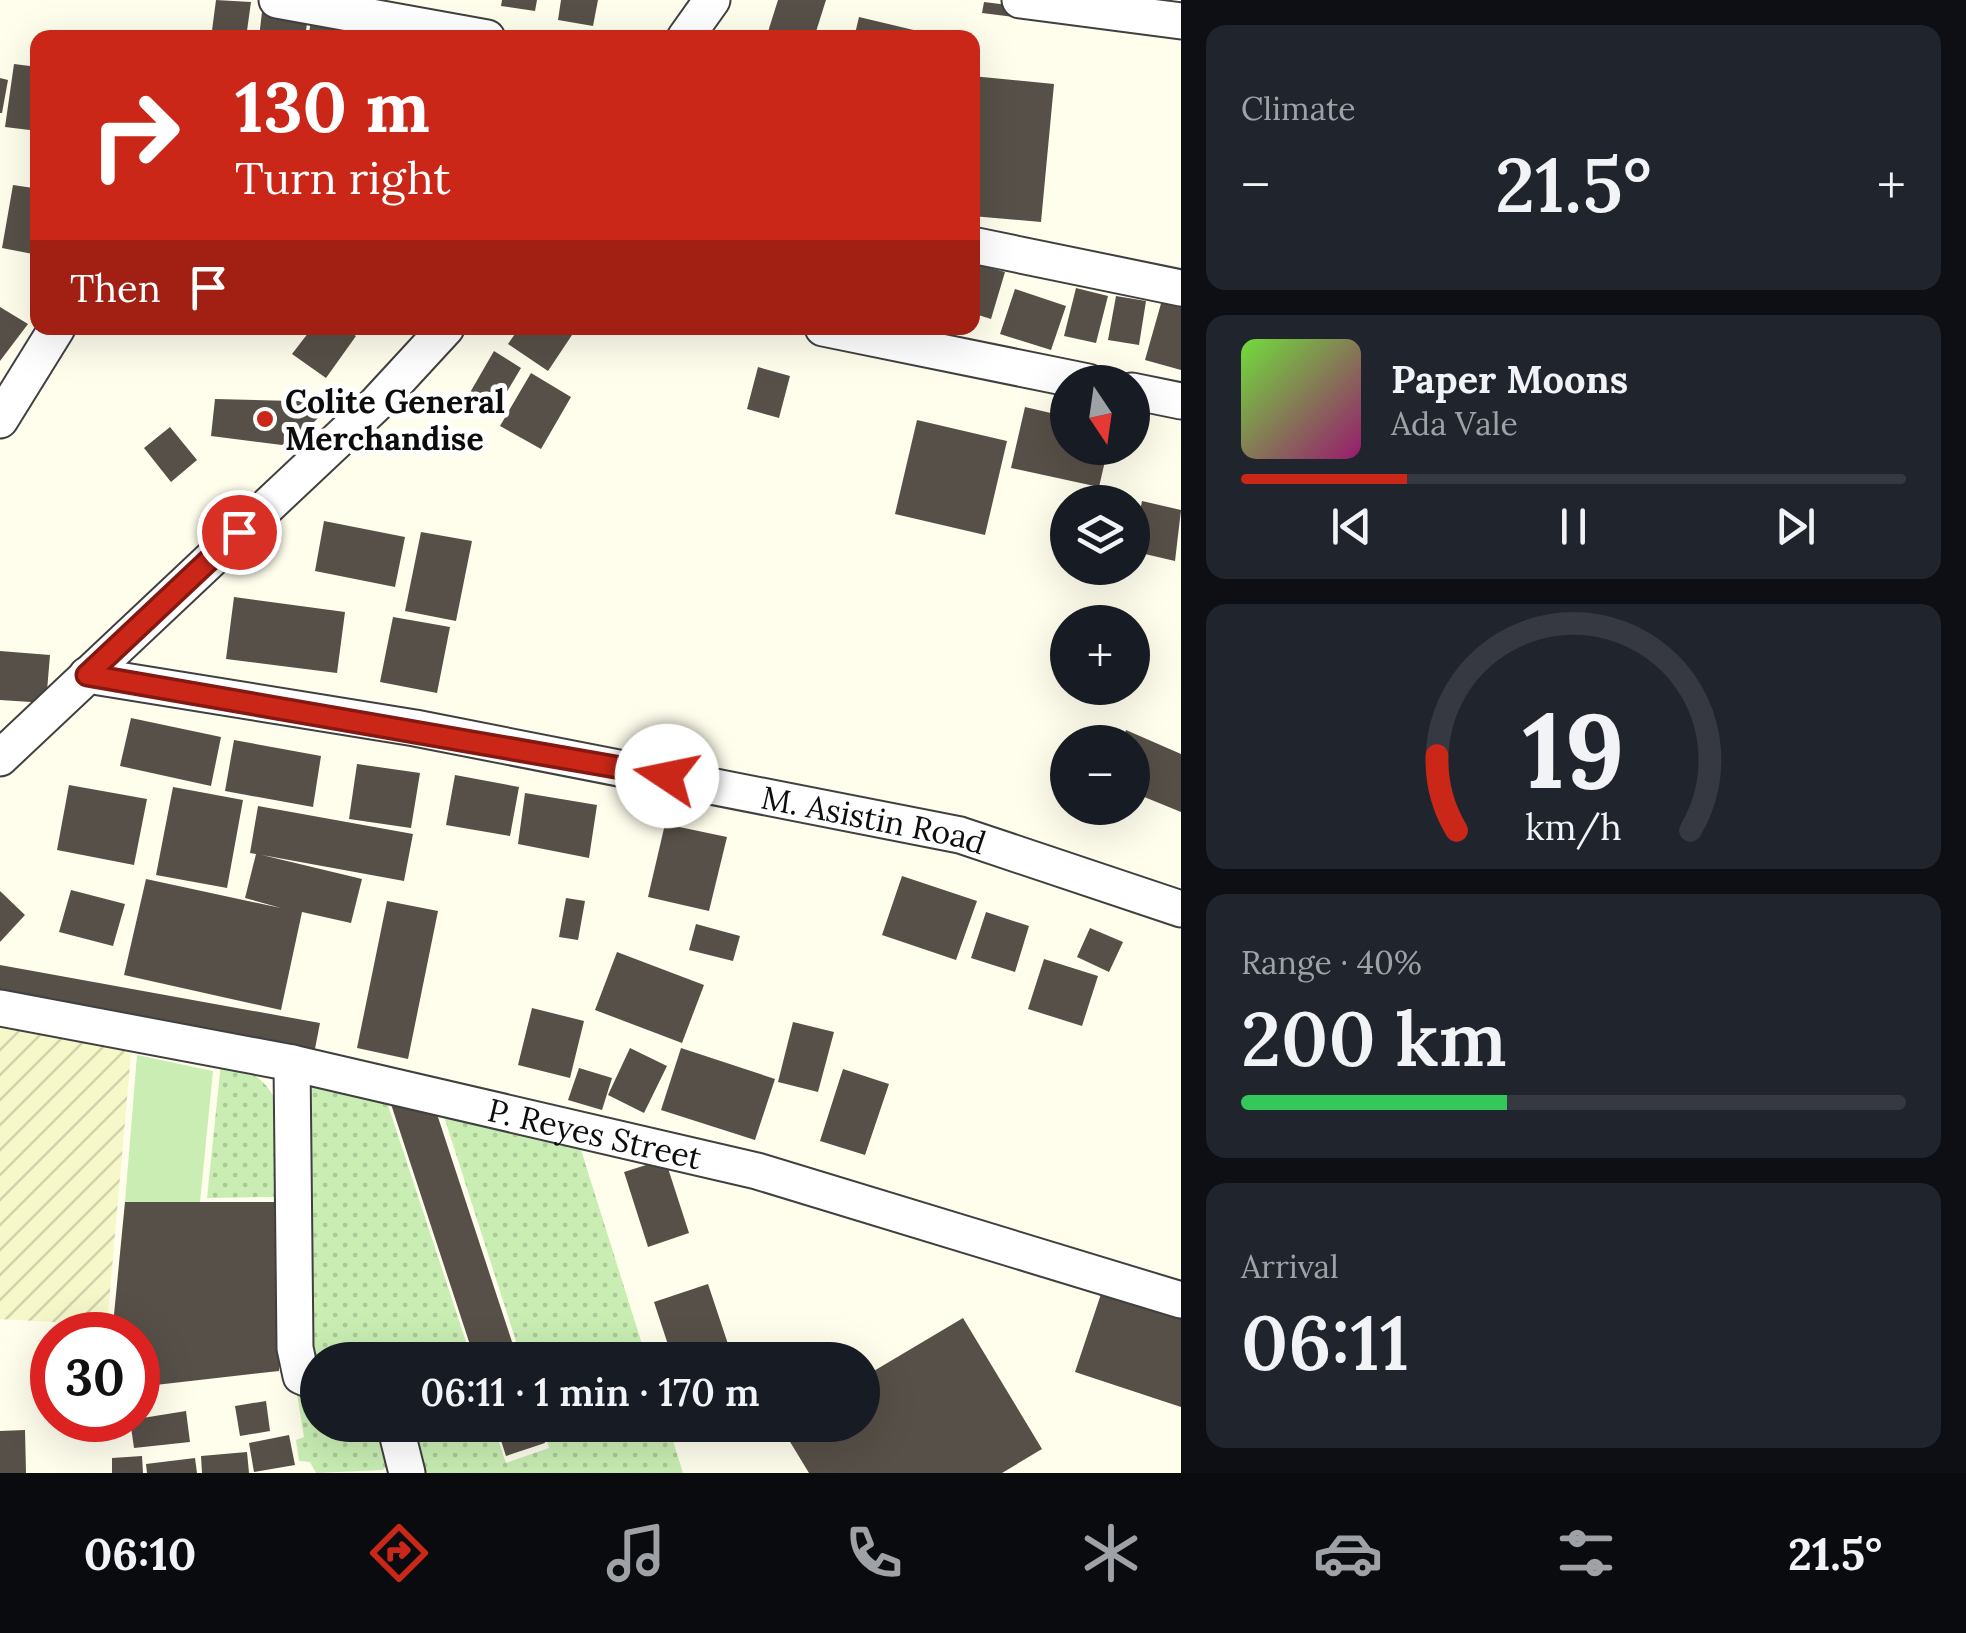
<!DOCTYPE html>
<meta charset="utf-8">
<style>
:root{--surface:#171b24;--page:#20242c;--text:#f1f3f6;--muted:#9ea1a6;--line:#363941;--accent:#ca2718}
body{margin:0;font-family:Lora,serif;background:var(--page);color:var(--text);height:100vh;display:flex;flex-direction:column;font-size:38px;white-space:nowrap}
*{box-sizing:border-box;margin:0}
p{font-size:32px;color:var(--muted)}
.icon{flex:none;width:55px;height:55px;fill:none;stroke:currentColor;stroke-width:2;stroke-linecap:round;stroke-linejoin:round}
.map{position:relative;flex:1;overflow:hidden}
.details{display:flex;flex-direction:column;gap:25px;padding:25px;background:#0d0f14;width:785px}
.details>*{flex:none}
.banner{position:absolute;left:30px;top:30px;width:950px;height:305px;border-radius:20px;box-shadow:0 10px 40px #0002;background:#ca2718;color:#fff;overflow:hidden}
.needle{width:65px;rotate:167deg}
.controls{position:absolute;left:1050px;top:365px;display:grid;gap:20px}
.controls a{display:grid;place-items:center;width:100px;height:100px;border-radius:50%;background:var(--surface);box-shadow:0 10px 40px #0002;font-size:50px}
.speed{position:absolute;left:30px;top:1312px;display:flex;gap:20px;font-size:50px;font-weight:700;text-align:center}
.speed>*{display:grid;place-content:center;width:130px;height:130px;border-radius:50%;background:var(--surface);box-shadow:0 10px 40px #0002;line-height:1}
.speed .limit{border:15px solid #d22;background:#fff;color:#111}
.pin{position:absolute;display:grid;place-items:center;width:85px;height:85px;color:#fff;margin:-42px;border:5px solid #fff;border-radius:50%;box-shadow:0 2px 10px #0007}
.me{position:absolute;width:110px;margin:-55px;rotate:281deg;stroke-linejoin:round;filter:drop-shadow(0 0 8px #0008)}
.turn{display:flex;align-items:center;gap:35px;height:210px;padding:0 40px;font-size:45px}
.turn .icon{width:130px;height:130px;stroke-width:2.5}
.turn b{display:block;font-size:70px;line-height:85px}
.then{display:flex;align-items:center;height:95px;padding:0 40px;background:#0003;gap:20px;font-size:38px}
.big{font-size:75px;font-weight:600;line-height:1.1}
.details .tile{flex:1;display:flex;flex-direction:column;justify-content:center;gap:15px;min-width:0;padding:0 35px;border-radius:20px;background:var(--page)}
.details .dial{align-items:center;gap:0}
.dial svg{height:260px;overflow:visible;fill:none;stroke:var(--line);stroke-width:7;stroke-linecap:round;text-anchor:middle}
.dial text{fill:var(--text);stroke:none}
.song{display:flex;align-items:center;gap:30px}
.cover{width:120px;height:120px;border-radius:15px;background:linear-gradient(135deg,hsl(100 70% 55%),hsl(320 70% 35%))}
.played{height:10px;border-radius:5px;background:linear-gradient(90deg,var(--accent) 25%,var(--line) 25%)}
.keys{display:flex;justify-content:space-around;direction:ltr}
.heat{display:flex;justify-content:space-between;align-items:center;font-size:55px;direction:ltr}
.charge{height:15px;border-radius:8px;background:linear-gradient(90deg,#34c759 40%,var(--line) 0)}
.trip{position:absolute;left:300px;top:1342px;width:580px;height:100px;border-radius:50px;background:var(--surface);box-shadow:0 10px 40px #0002;font-weight:600;line-height:100px;text-align:center}
.menu{display:flex;height:160px;justify-content:space-around;align-items:center;background:#090b0e;color:var(--muted)}
.menu .icon{width:70px;height:70px}
.menu .active{color:var(--accent)}
.menu b{font-size:45px;color:var(--text)}
main{display:flex;flex:1;min-height:0}
.map>svg:first-child{display:block}
.farmland{fill:url(#farmland-furrows)}
.grass{fill:url(#grass-dots)}
.garden{fill:#c9edb3}
.building{fill:#575048}
.lines{fill:none;stroke-linecap:round;stroke-linejoin:round}
.street-casing{stroke:#404040;stroke-width:39}
.street{stroke:#fff;stroke-width:35}
.route-casing{stroke:#831910;stroke-width:25}
.route{stroke:#ca2718;stroke-width:18}
.poi-dot{fill:#ca2718;stroke:#fff;stroke-width:4}
.labels{text-anchor:middle;dominant-baseline:central;stroke-width:10;stroke-linejoin:round;paint-order:stroke}
.poi-label{font-size:32px;font-weight:bold;fill:#0d0d0d;stroke:#fff;text-anchor:start}
.street-label{font-size:32px;fill:#0d0d0d;stroke:#fff}
</style>
<main>
<div class="map">
<svg width="1181" height="1473" viewBox="0 0 1181 1473">
<defs>
<pattern id="farmland-furrows" width="10" height="10" patternUnits="userSpaceOnUse" patternTransform="scale(2.5)"><rect width="10" height="10" fill="#f6f8ca"/><path d="M-1 1l2-2M0 10L10 0M9 11l2-2" fill="none" stroke="#d2d3ac"/></pattern>
<pattern id="grass-dots" width="8" height="8" patternUnits="userSpaceOnUse" patternTransform="scale(2.5)"><rect width="8" height="8" fill="#c9edb3"/><path d="M2 2h.1M6 6h.1" fill="none" stroke="#abca99" stroke-width="1.8" stroke-linecap="round"/></pattern>
</defs>
<rect width="100%" height="100%" fill="#fffeed"/>
<path class="farmland" d="M0,1017L132,1042L107,1325L0,1319Z"/>
<path class="grass" d="M221,1063C298,1079 278,1133 279,1197L207,1198Z
M309,1079L385,1096L472,1360H318L317,1366L312,1363Z
M440,1104L576,1134L647,1360H522Z
M296,1388L317,1396L318,1425H380L390,1461L383,1470L316,1473L310,1462L299,1461L296,1440L304,1437Z
M404,1425H493L506,1463L549,1448L542,1425H668L683,1473H417Z"/>
<path class="garden" d="M137,1055L213,1071L200,1202H125Z"/>
<path class="building" d="M216,0L251,2L246,38H211Z
M502,0H537L535,11L501,6Z
M561,0H598L593,26L558,20Z
M778,0H826L814,38H766Z
M984,2L1039,9L1038,20L982,13Z
M263,3L309,9L305,38H259Z
M313,10L398,38H308Z
M859,17L922,32L921,38H854Z
M14,64L38,67V131L5,127Z
M972,76L1054,84L1041,222L972,216Z
M0,78L8,80L2,113H0Z
M38,175V255L2,248L13,185L33,188Z
M972,263L1005,272L991,319L972,313Z
M1076,288L1108,296L1096,343L1064,336Z
M1015,289L1066,306L1051,350L1000,334Z
M1116,296L1146,301L1139,345L1108,340Z
M1162,300L1181,306V370L1145,360Z
M0,307L28,324L0,361Z
M312,328H344L356,336L326,378L292,354Z
M519,328H567L574,332L548,371L508,344Z
M494,351L521,368L495,412L468,396Z
M758,367L790,376L779,418L747,409Z
M531,373L571,397L541,449L500,426Z
M215,399L334,402L290,446L211,436Z
M1025,407L1068,417V448H1108L1099,487L1011,468Z
M917,420L1007,441L985,535L895,514Z
M170,427L197,460L171,482L144,448Z
M1142,501L1181,510L1175,561L1132,551Z
M324,521L405,537L395,587L315,571Z
M421,532L472,541L456,621L405,611Z
M234,597L345,612L337,673L226,659Z
M393,617L450,627L437,693L380,682Z
M0,651L50,655L46,703L0,700Z
M131,718L221,737L211,786L120,766Z
M1126,730L1181,754V812L1132,792V742H1121Z
M234,740L321,756L313,807L225,791Z
M357,764L420,773L411,828L349,819Z
M455,775L519,787L510,836L446,825Z
M69,785L147,799L134,865L57,850Z
M173,787L243,800L227,888L156,875Z
M525,793L597,805L589,858L518,844Z
M258,806L413,834L404,881L262,855L362,879L351,923L302,912L281,1010L124,975L146,879L281,908L245,898L256,854L250,853Z
M665,824L727,837L709,911L648,897Z
M902,876L977,901L956,960L882,935Z
M71,890L125,904L113,946L59,932Z
M0,891L25,915L0,942Z
M566,898L585,901L578,940L559,937Z
M387,901L438,911L408,1059L357,1048Z
M986,912L1029,926L1015,972L971,958Z
M696,924L740,936L733,961L689,950Z
M1090,928L1123,942L1109,972L1077,957Z
M617,952L704,985L682,1043L595,1010Z
M1044,959L1098,976L1082,1026L1028,1009Z
M0,965L320,1023L313,1059L0,1002Z
M532,1008L584,1021L570,1078L518,1065Z
M793,1022L834,1032L818,1092L778,1082Z
M630,1048L667,1066L644,1113L608,1095Z
M681,1048L775,1079L755,1140L661,1110Z
M579,1068L612,1078L602,1110L568,1100Z
M843,1069L889,1084L865,1155L820,1141Z
M388,1095L435,1108L518,1360H475Z
M665,1159L689,1233L648,1247L624,1172Z
M125,1202H280L279,1371L138,1387V1335H112Z
M708,1284L731,1353L709,1360H673L654,1302Z
M1102,1291L1181,1316V1407L1075,1372Z
M963,1318L1042,1449L1002,1473H809L781,1427L862,1425V1378Z
M266,1401L270,1431L240,1436L235,1406Z
M186,1411L190,1442L134,1448L130,1420Z
M496,1425H539L545,1443L506,1456Z
M698,1425H750V1426L703,1441Z
M25,1430L26,1473H0V1431Z
M289,1435L295,1465L254,1472L249,1443Z
M247,1452L249,1473H202L201,1456Z
M142,1456L143,1473H112V1458Z
M195,1458L197,1473H147L146,1464Z"/>
<g class="lines">
<g class="street-casing">
<g id="street">
<path d="M277,0L487,38"/>
<path d="M1020,0L1181,21"/>
<path d="M685,38L712,0"/>
<path d="M972,245L1181,288"/>
<path d="M823,328L1088,382"/>
<path d="M1132,391L1181,401"/>
<path d="M0,420L57,328"/>
<path id="s1" d="M87,675L415,728L960,835L1181,909"/>
<path d="M0,758L375,405L446,328"/>
<path id="s2" d="M0,1008L292,1063L757,1171L1181,1300"/>
<path d="M292,1063L295,1348L301,1376L318,1383"/>
<path d="M395,1425L407,1473"/>
</g>
</g>
<use href="#street" class="street"/>
</g>
<g class="lines">
<g class="route-casing">
<path id="route" d="M239,532L87,675L667,776"/>
</g>
<use href="#route" class="route"/>
</g>
<circle class="poi-dot" cx="265" cy="419" r="10"/>
<g class="labels">
<g class="poi-label">
<text x="285" y="401">Colite General<tspan x="285" dy="37">Merchandise</tspan></text>
</g>
<g class="street-label">
<text stroke="none"><textPath href="#s1" startOffset="800">M. Asistin Road</textPath></text>
<text stroke="none"><textPath href="#s2" startOffset="608">P. Reyes Street</textPath></text>
</g>
</g>
</svg>
<div class="controls">
<a><svg class="needle" viewBox="-14 -14 28 28"><path d="M0-13l5 13h-10z" fill="#e53935"/><path d="M0 13l5-13h-10z" fill="#9ea1a6"/></svg></a>
<a><svg class="icon" aria-label="layers" viewBox="0 0 24 24"><path d="M12 4l9 5-9 5-9-5zM3 14l9 5 9-5"/></svg></a>
<a>+</a>
<a>−</a>
</div>
<div class="speed"><div class="limit">30</div></div>
<div class="pin" style="left:239px;top:532px;background:#d93025"><svg class="icon" aria-label="arrive" viewBox="0 0 24 24"><path d="M6 21V4h12l-3 4 3 4H6"/></svg></div>
<svg class="me" style="left:667px;top:776px" viewBox="-20 -20 40 40"><circle r="19" fill="#fff"/><path d="M0-13L10 11 0 6-10 11z" fill="#ca2718"/></svg>
<div class="trip">06:11 · 1 min · 170 m</div>
<div class="banner">
<div class="turn"><svg class="icon" aria-label="right" viewBox="0 0 24 24"><path d="M7 20v-9h11M14 6l5 5-5 5"/></svg><div><b>130 m</b>Turn right</div></div>
<div class="then">Then<svg class="icon" aria-label="arrive" viewBox="0 0 24 24"><path d="M6 21V4h12l-3 4 3 4H6"/></svg></div>
</div>
</div>
<section class="details">
<div class="tile"><p>Climate</p>
<div class="heat"><a>−</a><b class="big">21.5°</b><a>+</a></div>
</div>
<div class="tile">
<div class="song"><i class="cover"></i><div><b>Paper Moons</b><p>Ada Vale</p></div></div>
<div class="played"></div>
<div class="keys"><svg class="icon" aria-label="previous" viewBox="0 0 24 24"><path d="M18 5L8 12l10 7zM5 5v14"/></svg><svg class="icon" aria-label="pause" viewBox="0 0 24 24"><path d="M8 5v14M16 5v14"/></svg><svg class="icon" aria-label="next" viewBox="0 0 24 24"><path d="M6 5l10 7-10 7zM19 5v14"/></svg></div>
</div>
<div class="tile dial"><svg viewBox="0 0 100 80">
<path d="M14 69A42 42 0 1 1 86 69"/>
<path d="M14 69A42 42 0 0 1 8 46" stroke="#ca2718"/>
<text x="50" y="56" font-size="32" font-weight="700">19</text>
<text x="50" y="72" font-size="11">km/h</text>
</svg></div>
<div class="tile"><p>Range · 40%</p><b class="big">200 km</b><div class="charge"></div></div>
<div class="tile"><p>Arrival</p><b class="big">06:11</b></div>
</section>
</main>
<nav class="menu">
<b>06:10</b>
<svg class="icon active" aria-label="directions" viewBox="0 0 24 24"><path d="M12 3l9 9-9 9-9-9zM9 14v-3h6M13 9l2 2-2 2"/></svg>
<svg class="icon" aria-label="music" viewBox="0 0 24 24"><path d="M9 18V5l10-2v13"/><circle cx="6" cy="18" r="3"/><circle cx="16" cy="16" r="3"/></svg>
<svg class="icon" aria-label="phone" viewBox="0 0 24 24"><path d="M5 4h4l2 5-3 2q2 4 5 5l2-3 5 2v4C11 20 4 13 5 4z"/></svg>
<svg class="icon" aria-label="climate" viewBox="0 0 24 24"><path d="M12 3v18M4 7l16 10M4 17L20 7"/></svg>
<svg class="icon" aria-label="car" viewBox="0 0 24 24"><path d="M5 17H2v-5l4-1 3-4h7l3 4 3 1v5h-3M9 17h6M6 11h13"/><circle cx="7" cy="17" r="2"/><circle cx="17" cy="17" r="2"/></svg>
<svg class="icon" aria-label="filters" viewBox="0 0 24 24"><path d="M4 7h16M4 17h16"/><circle cx="9" cy="7" r="2"/><circle cx="15" cy="17" r="2"/></svg>
<b>21.5°</b>
</nav>
